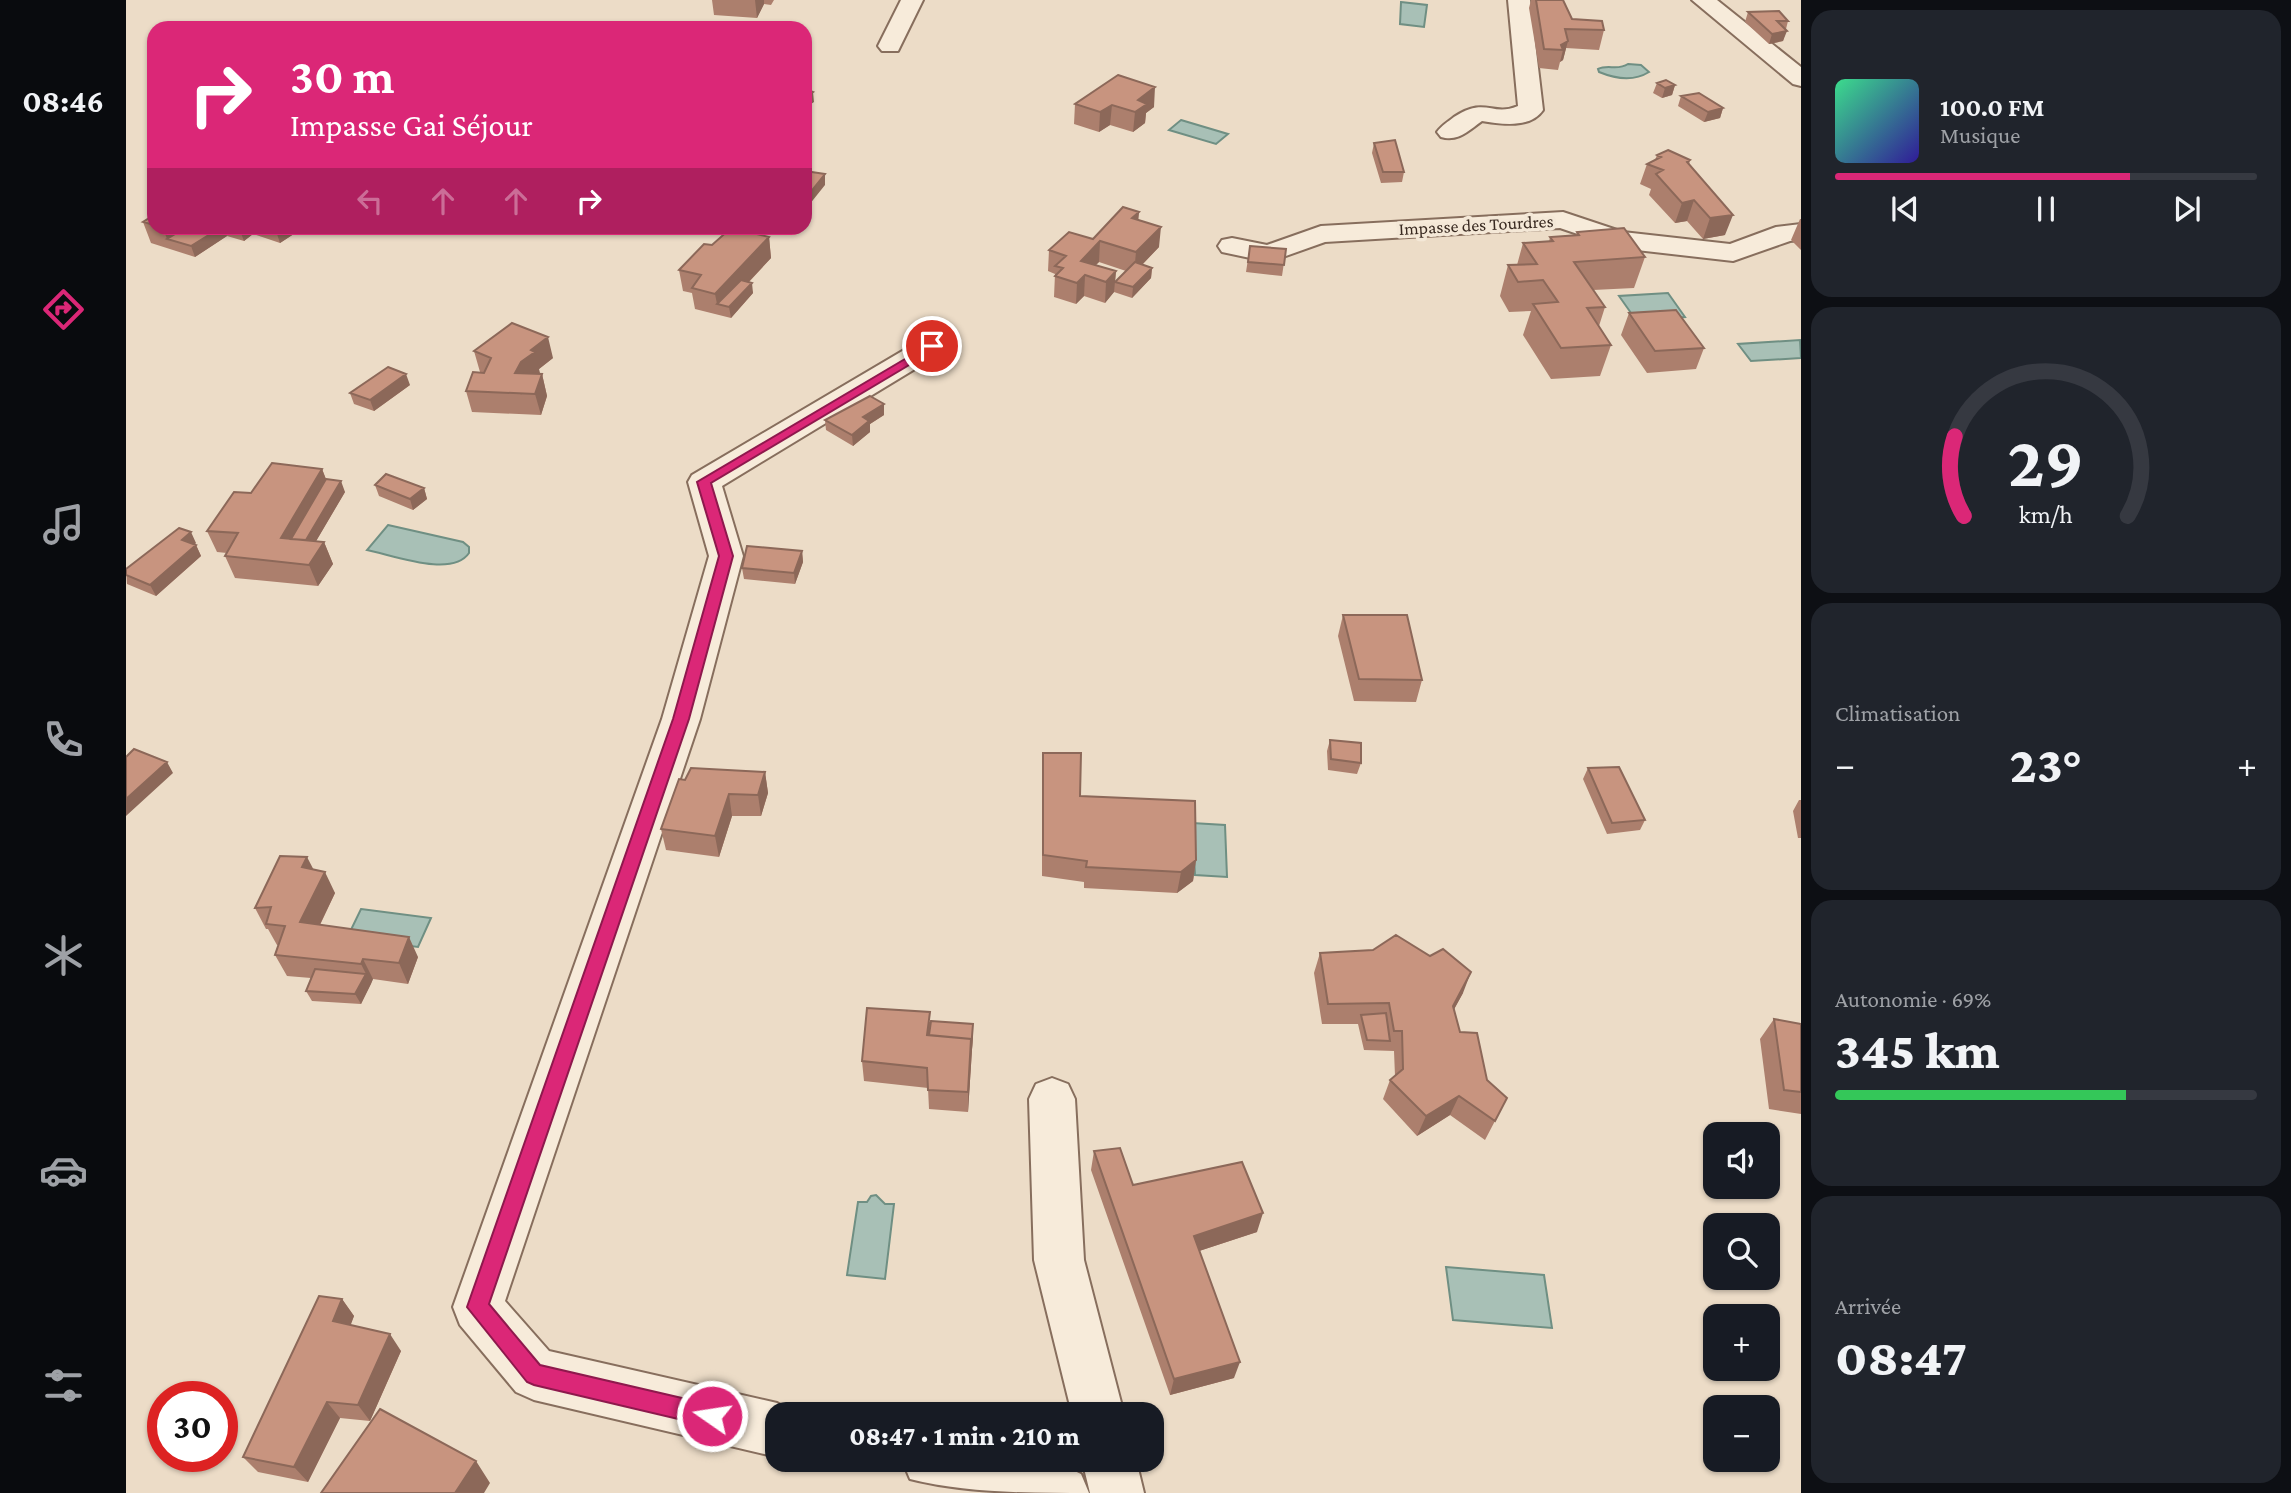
<!DOCTYPE html>
<html lang="fr">
<meta charset="utf-8">
<style>
:root{--surface:#171b24;--page:#20242c;--text:#f1f3f6;--muted:#9ea1a6;--line:#363941;--accent:#db2777}
body{margin:0;font-family:"Crimson Pro",serif;background:var(--page);color:var(--text);height:100vh;display:flex;flex-direction:column;font-size:26px;white-space:nowrap}
*{box-sizing:border-box;margin:0}
p{font-size:23px;color:var(--muted)}
.icon{flex:none;width:38px;height:38px;fill:none;stroke:currentColor;stroke-width:2;stroke-linecap:round;stroke-linejoin:round}
.map{position:relative;flex:1;overflow:hidden}
.panel{display:flex;flex-direction:column;gap:10px;padding:10px;background:#0d0f14;width:490px}
.panel>*{flex:none}
.banner{position:absolute;left:21px;top:21px;width:665px;height:214px;border-radius:21px;box-shadow:0 2px 5px #0004;background:#db2777;color:#fff;overflow:hidden}
.buttons{position:absolute;left:1577px;top:1122px;display:grid;gap:14px}
.buttons a{display:grid;place-items:center;width:77px;height:77px;border-radius:14px;background:var(--surface);box-shadow:0 2px 5px #0004;font-size:35px}
.speed{position:absolute;left:21px;top:1381px;display:flex;gap:14px;font-size:35px;font-weight:700;text-align:center}
.speed>*{display:grid;place-content:center;width:91px;height:91px;border-radius:50%;background:var(--surface);box-shadow:0 2px 5px #0004;line-height:1}
.speed .limit{border:10px solid #d22;background:#fff;color:#111}
.pin{position:absolute;display:grid;place-items:center;width:60px;height:60px;color:#fff;margin:-30px;border:4px solid #fff;border-radius:50%;box-shadow:0 2px 7px #0007}
.me{position:absolute;width:77px;margin:-38px;rotate:283deg;stroke-linejoin:round;filter:drop-shadow(0 0 5px #0008)}
.turn{display:flex;align-items:center;gap:24px;height:147px;padding:0 28px;font-size:32px}
.turn .icon{width:91px;height:91px;stroke-width:2.5}
.turn b{display:block;font-size:49px;line-height:60px}
.lanes{display:flex;align-items:center;height:66px;padding:0 28px;background:#0003;justify-content:center;gap:35px;direction:ltr}
.lanes .off{opacity:.35}
.big{font-size:52px;font-weight:800;line-height:1.1}
.panel .widget{flex:1;display:flex;flex-direction:column;justify-content:center;gap:10px;min-width:0;padding:0 24px;border-radius:21px;background:var(--page)}
.panel .dial{align-items:center;gap:0}
.dial svg{height:182px;overflow:visible;fill:none;stroke:var(--line);stroke-width:7;stroke-linecap:round;text-anchor:middle}
.dial text{fill:var(--text);stroke:none}
.song{display:flex;align-items:center;gap:21px}
.cover{width:84px;height:84px;border-radius:10px;background:linear-gradient(135deg,hsl(150 70% 55%),hsl(250 70% 35%))}
.played{height:7px;border-radius:4px;background:linear-gradient(90deg,var(--accent) 70%,var(--line) 70%)}
.keys{display:flex;justify-content:space-around;direction:ltr}
.heat{display:flex;justify-content:space-between;align-items:center;font-size:38px;direction:ltr}
.charge{height:10px;border-radius:5px;background:linear-gradient(90deg,#34c759 69%,var(--line) 0)}
.trip{position:absolute;left:639px;top:1402px;width:399px;height:70px;border-radius:21px;background:var(--surface);box-shadow:0 2px 5px #0004;font-weight:800;line-height:70px;text-align:center}
main{display:flex;flex:1;min-height:0}
.dock{display:flex;flex-direction:column;width:126px;justify-content:space-around;align-items:center;background:#090b0e;color:var(--muted)}
.dock .icon{width:49px;height:49px}
.dock .current{color:var(--accent)}
.dock b{font-size:32px;color:var(--text)}
.map>svg:first-child{display:block}
.water{fill:#a8c0b6;stroke:#6f8f83;stroke-width:2}
.lines{fill:none;stroke-linecap:round;stroke-linejoin:round}
.street-casing{stroke:#876e5d;stroke-width:4}
.street{fill:#f7ebda;fill-rule:evenodd}
.wall{fill:#ac7f6d;fill-rule:evenodd}
.shaded-wall{fill:#8c6859}
.building{fill:#c8947f;stroke:#8c6859;stroke-width:2}
.route{fill:#db2777;stroke:#8e194d;stroke-width:2}
.labels{text-anchor:middle;dominant-baseline:central;stroke-width:7;stroke-linejoin:round;paint-order:stroke}
.far-street-label{font-size:18px;fill:#382920;stroke:#f4e8d7}
</style>
<main>
<nav class="dock">
<b>08:46</b>
<svg class="icon current" aria-label="directions" viewBox="0 0 24 24"><path d="M12 3l9 9-9 9-9-9zM9 14v-3h6M13 9l2 2-2 2"/></svg>
<svg class="icon" aria-label="music" viewBox="0 0 24 24"><path d="M9 18V5l10-2v13"/><circle cx="6" cy="18" r="3"/><circle cx="16" cy="16" r="3"/></svg>
<svg class="icon" aria-label="phone" viewBox="0 0 24 24"><path d="M5 4h4l2 5-3 2q2 4 5 5l2-3 5 2v4C11 20 4 13 5 4z"/></svg>
<svg class="icon" aria-label="climate" viewBox="0 0 24 24"><path d="M12 3v18M4 7l16 10M4 17L20 7"/></svg>
<svg class="icon" aria-label="car" viewBox="0 0 24 24"><path d="M5 17H2v-5l4-1 3-4h7l3 4 3 1v5h-3M9 17h6M6 11h13"/><circle cx="7" cy="17" r="2"/><circle cx="17" cy="17" r="2"/></svg>
<svg class="icon" aria-label="filters" viewBox="0 0 24 24"><path d="M4 7h16M4 17h16"/><circle cx="9" cy="7" r="2"/><circle cx="15" cy="17" r="2"/></svg>
</nav>
<div class="map">
<svg width="1675" height="1493" viewBox="0 0 1675 1493">
<rect width="100%" height="100%" fill="#ecdcc7"/>
<path class="water" d="M1275,2L1301,5L1298,27L1274,24Z
M1502,64L1515,65L1523,72C1507,82 1490,79 1473,72L1472,69C1482,64 1492,71 1502,64Z
M1055,120L1102,134L1090,144L1043,130Z
M1542,293L1559,317L1510,320L1493,296Z
M1674,340L1675,358L1625,361L1612,344Z
M262,525L337,542L343,547V553C326,578 267,555 241,550Z
M1066,823L1099,825L1101,877L1069,875Z
M235,909L305,918L292,947L221,938Z
M750,1195L759,1204H768L759,1279L721,1275L732,1202H741L745,1196Z
M1320,1267L1418,1275L1426,1328L1327,1320Z"/>
<g class="lines">
<g class="street-casing">
<path id="street" d="M775,0H797L772,51H756L752,46Z
M1382,0H1404L1417,110C1404,129 1375,124 1356,121C1342,131 1332,142 1315,137L1311,132C1316,125 1322,122 1328,117C1360,96 1365,117 1392,106Z
M1566,0H1591L1675,67V86L1667,84Z
M1437,212L1497,232L1604,244L1650,227L1675,224V240L1664,241L1607,261L1493,248L1434,228L1199,242L1143,262L1096,252L1092,246L1096,240L1106,238L1141,245L1195,226Z
M806,337L817,340L821,346L817,352L596,486L617,556L574,719L379,1301L423,1351L651,1403L671,1414H651V1457L408,1400L390,1392L334,1325L327,1307L536,719L583,556L562,482L566,475L795,340Z
M926,1078L942,1084L949,1099L958,1260L998,1414H946L908,1260L903,1099L910,1084Z
M776,1460H925L955,1474L963,1493C905,1493 839,1493 784,1479Z
M956,1460H1010L1018,1493H964Z"/>
</g>
<use href="#street" class="street"/>
</g>
<path class="wall" d="M586,0H648L645,5L638,4L631,18L588,15Z
M1405,0H1437L1446,19L1478,30L1473,50L1440,48L1437,60L1434,62L1432,70L1413,68L1403,8Z
M1622,12L1662,21L1657,41L1643,44L1619,22Z
M1531,83L1549,85L1546,95L1536,98L1527,93Z
M1555,96L1597,108L1594,118L1578,122L1552,106Z
M949,104L1028,107L1020,113L1019,123L1007,132L984,125L973,132L948,124Z
M1248,143L1278,172L1276,182L1255,183L1246,153Z
M1531,155L1564,160L1563,165L1599,235L1577,239L1561,221L1549,223L1523,195L1525,189L1514,184L1521,164L1529,160Z
M1013,212L1012,220L1033,247L1016,265L1026,268L1025,278L1006,298L988,292L979,303L958,296L950,304L928,297L929,274L922,271L923,250L967,239ZM973,262L1000,271L989,282L990,271L969,265Z
M28,215V228H177L154,243L127,234L118,241L101,236L69,257L25,243L17,222Z
M1674,219H1675V250L1665,240Z
M1451,232L1519,257L1508,288L1467,290L1479,307L1473,326L1485,345L1474,376L1425,379L1397,335L1405,311L1383,312L1374,296L1382,265H1391L1397,243L1423,242L1424,237L1450,235Z
M643,237L645,258L623,282L627,293L605,318L569,309L566,293L557,291L553,270L586,245Z
M1124,246L1160,249L1156,276L1120,272Z
M1503,313L1578,348L1570,369L1521,373L1495,335Z
M348,351L427,358L413,369V374H416L421,396L415,415L346,412L340,391L354,372Z
M284,385L248,411L228,404L224,393Z
M758,404V415L744,424V432L727,446L700,430L699,420Z
M196,469L200,479L219,492L190,541L198,542L207,564L192,586L109,578L99,556L101,553L91,552L81,531L125,493Z
M249,485L298,488L301,499L287,510L253,496Z
M70,543L69,544L70,545L75,556L30,596L1,584L0,569Z
M676,551L677,562L669,584L618,579L616,568Z
M1217,615L1296,680L1290,702L1228,701L1212,636Z
M1204,740L1235,763L1231,774L1202,770L1201,751Z
M917,753L954,796L1070,860L1067,881L1051,893L958,888V882L916,876V774Z
M1462,768L1519,820L1514,830L1481,834L1457,779Z
M639,772L642,793L635,816H606L593,857L540,850L535,829L559,780Z
M1673,800H1675V838H1672L1667,811Z
M187,870L209,893L194,925L292,957L282,984L247,979L235,1004L186,1001L180,991L185,978L161,976L149,955L153,945H151L142,929H140L129,908Z
M1194,953L1337,993L1328,1009L1334,1032L1361,1080L1381,1098L1359,1140L1324,1115L1291,1136L1257,1099L1264,1080L1269,1076L1268,1051L1238,1050L1232,1024H1196L1188,973Z
M1648,1019L1675,1024V1114L1643,1109L1634,1039Z
M805,1021L847,1034L842,1112L803,1109L802,1088L738,1081L736,1061Z
M968,1151L1007,1185L1131,1232L1073,1251L1108,1378L1044,1395L965,1170Z
M216,1299L228,1316L224,1325L275,1351L244,1421L214,1418L182,1482L132,1472L117,1457Z"/>
<path class="shaded-wall" d="M629,0H638V4L631,18Z
M1661,31L1657,41L1643,44L1646,34Z
M1442,41L1437,60L1434,62L1437,50L1435,45Z
M1549,85L1546,95L1536,98L1539,88Z
M1029,87L1028,107L1020,113L1019,123L1007,132L1009,112L1012,100Z
M687,92L688,102L679,108V98Z
M986,105L984,125L973,132L974,112Z
M1597,108L1594,118L1578,122L1582,112Z
M699,174V185L679,210V199Z
M1568,200L1561,221L1549,223L1556,203Z
M1013,212L1011,232L1006,218Z
M1607,215L1599,235L1577,239L1584,218Z
M1035,227L1033,247L1008,273L1010,252Z
M37,228H85L41,239Z
M94,228H98L101,236L69,257L65,246Z
M113,228H125L127,234L118,241Z
M149,228H177L154,243Z
M643,237L645,258L600,306L591,304L589,294Z
M974,241L973,262L959,276L958,296L950,304L951,283L955,261Z
M1026,268L1025,278L1006,298L1007,287Z
M990,271L988,292L979,303L980,282Z
M626,283L627,293L605,318L603,307Z
M422,337L427,358L413,369L414,373L400,383L395,395L389,373L395,362L405,350Z
M280,374L284,385L248,411L244,400Z
M416,374L421,396L415,415L409,394Z
M758,404V415L744,424V432L727,446L726,435L737,417Z
M196,469L204,490L170,549L155,538Z
M215,481L219,492L179,560L174,549Z
M298,488L301,499L287,510L284,499Z
M65,532L70,543L61,551L56,540Z
M198,542L207,564L192,586L183,565Z
M70,545L75,556L30,596L24,585Z
M676,551L677,562L669,584L668,573Z
M41,762L47,773L0,816V799Z
M639,772L642,793L635,816L632,795Z
M603,794L606,816L593,857L589,836Z
M181,857L192,878L176,867Z
M1070,860L1067,881L1051,893L1055,872Z
M199,872L209,893L185,943L174,922Z
M283,937L292,957L282,984L273,963Z
M237,959L247,979L245,984L235,964Z
M1345,972L1337,993L1319,1026L1327,1006Z
M240,974L245,984L235,1004L229,994Z
M847,1024V1034L842,1112V1092Z
M1333,1096L1324,1115L1291,1136L1300,1116Z
M1137,1213L1131,1232L1064,1254L1068,1236Z
M216,1299L228,1316L220,1338L207,1321Z
M264,1334L275,1351L244,1421L232,1405Z
M1114,1362L1108,1378L1044,1395L1048,1379Z
M201,1402L214,1418L182,1482L168,1467Z
M350,1461L364,1483L358,1493H329Z"/>
<path class="building" d="M1410,0H1437L1446,19L1476,21L1478,30L1439,29L1442,41L1435,45L1437,50L1418,49Z
M1653,11L1662,21H1651L1661,31L1646,34L1622,12Z
M992,75L1029,87L1012,100L1021,104L1009,112L986,105L974,112L949,104Z
M1540,80L1549,85L1539,88L1531,83Z
M679,89L687,92L679,98Z
M1573,93L1597,108L1582,112L1555,96Z
M1269,140L1278,172H1257L1248,143Z
M1542,150L1564,160L1561,162L1607,215L1584,218L1568,200L1556,203L1530,174L1537,170L1521,164L1535,157L1531,155Z
M679,171L699,174L679,199Z
M997,207L1013,212L1006,218L1035,227L1010,252L974,241L955,261L990,271L980,282L959,275L951,283L929,276L937,268L929,266L940,256L923,250L943,232L967,239Z
M28,215V225L17,222Z
M59,228H94L65,246L41,239Z
M605,228L643,237L589,294L566,288L575,275L553,270L578,244L586,245Z
M1498,228L1519,257L1448,262L1479,307L1461,308L1485,345L1435,348L1407,304L1432,302L1417,280L1392,282L1382,265L1411,264L1397,243L1427,241L1424,237L1453,235L1451,232Z
M1124,246L1160,249L1158,265L1122,262Z
M1009,262L1026,268L1007,287L989,282Z
M615,280L626,283L603,307L591,304Z
M1550,310L1578,348L1529,351L1503,313Z
M386,323L422,337L405,350L409,352L395,362L389,373L416,374L409,394L340,391L347,372L358,373L365,358L348,351Z
M262,367L280,374L244,400L224,393Z
M744,396L758,404L737,417L743,421L726,435L699,420Z
M146,463L196,469L155,538L198,542L183,565L99,556L112,533L81,531L108,492L125,493Z
M260,474L298,488L284,499L249,485Z
M200,479L215,481L180,540L165,539Z
M53,528L65,532L56,540L70,545L24,585L0,575V569Z
M621,546L676,551L668,573L616,568Z
M1217,615H1281L1296,680L1233,679Z
M1204,740L1235,743V763L1205,759Z
M8,749L41,762L0,799V757Z
M917,753H955L954,796L1069,801L1070,860L1055,872L960,867L961,861L917,855Z
M1493,767L1519,820L1486,823L1462,768Z
M565,768L639,772L632,795L603,794L589,836L535,829L553,779L559,780Z
M154,856L181,857L176,867L199,872L174,922L283,937L273,963L237,959L235,964L149,955L159,926L140,924L145,907L129,908Z
M1270,935L1304,956L1317,949L1345,972L1327,1006L1334,1032L1351,1033L1361,1080L1381,1098L1369,1121L1333,1096L1300,1116L1264,1080L1277,1069L1276,1031H1268L1263,1003L1202,1004L1194,953L1247,950Z
M189,969L240,974L229,994L180,991Z
M741,1008L804,1012L801,1035L845,1039L842,1092L802,1090L801,1068L736,1061Z
M1260,1013L1264,1041L1241,1040L1235,1015Z
M1648,1019L1675,1024V1092L1658,1090Z
M805,1021L847,1024L845,1049V1039L803,1035Z
M994,1148L1007,1185L1116,1162L1137,1213L1068,1236L1114,1362L1048,1379L968,1151Z
M193,1296L216,1299L207,1321L264,1334L232,1405L201,1402L168,1467L117,1457Z
M254,1409L350,1461L329,1493H195Z"/>
<path class="route" d="M806,343L810,344V349L585,483L607,556L563,719L363,1304L414,1365L586,1405L594,1408L597,1416L594,1424L586,1427L408,1385L401,1382L341,1307L547,719L593,556L571,482Z"/>
<g class="labels">
<g class="far-street-label">
<text transform="translate(1350 225) rotate(-3)">Impasse des Tourdres</text>
</g>
</g>
</svg>
<div class="buttons">
<a><svg class="icon" aria-label="sound" viewBox="0 0 24 24"><path d="M4 9h4l5-4v14l-5-4H4zM17 9q2 3 0 6"/></svg></a>
<a><svg class="icon" aria-label="search" viewBox="0 0 24 24"><circle cx="10" cy="10" r="6"/><path d="M15 15l6 6"/></svg></a>
<a>+</a>
<a>−</a>
</div>
<div class="speed"><div class="limit">30</div></div>
<div class="pin" style="left:806px;top:346px;background:#d93025"><svg class="icon" aria-label="arrive" viewBox="0 0 24 24"><path d="M6 21V4h12l-3 4 3 4H6"/></svg></div>
<svg class="me" style="left:586px;top:1416px" viewBox="-20 -20 40 40"><circle r="17" fill="#db2777" stroke="#fff" stroke-width="3"/><path d="M0-11L8 9 0 5-8 9z" fill="#fff"/></svg>
<div class="trip">08:47 · 1 min · 210 m</div>
<div class="banner">
<div class="turn"><svg class="icon" aria-label="right" viewBox="0 0 24 24"><path d="M7 20v-9h11M14 6l5 5-5 5"/></svg><div><b>30 m</b>Impasse Gai Séjour</div></div>
<div class="lanes"><svg class="icon off" aria-label="left" viewBox="0 0 24 24"><path d="M17 20v-9H6M10 6l-5 5 5 5"/></svg><svg class="icon off" aria-label="ahead" viewBox="0 0 24 24"><path d="M12 20V5M6 11l6-6 6 6"/></svg><svg class="icon off" aria-label="ahead" viewBox="0 0 24 24"><path d="M12 20V5M6 11l6-6 6 6"/></svg><svg class="icon" aria-label="right" viewBox="0 0 24 24"><path d="M7 20v-9h11M14 6l5 5-5 5"/></svg></div>
</div>
</div>
<section class="panel">
<div class="widget">
<div class="song"><i class="cover"></i><div><b>100.0 FM</b><p>Musique</p></div></div>
<div class="played"></div>
<div class="keys"><svg class="icon" aria-label="previous" viewBox="0 0 24 24"><path d="M18 5L8 12l10 7zM5 5v14"/></svg><svg class="icon" aria-label="pause" viewBox="0 0 24 24"><path d="M8 5v14M16 5v14"/></svg><svg class="icon" aria-label="next" viewBox="0 0 24 24"><path d="M6 5l10 7-10 7zM19 5v14"/></svg></div>
</div>
<div class="widget dial"><svg viewBox="0 0 100 80">
<path d="M14 69A42 42 0 1 1 86 69"/>
<path d="M14 69A42 42 0 0 1 10 34" stroke="#db2777"/>
<text x="50" y="56" font-size="32" font-weight="700">29</text>
<text x="50" y="72" font-size="11">km/h</text>
</svg></div>
<div class="widget"><p>Climatisation</p>
<div class="heat"><a>−</a><b class="big">23°</b><a>+</a></div>
</div>
<div class="widget"><p>Autonomie · 69%</p><b class="big">345 km</b><div class="charge"></div></div>
<div class="widget"><p>Arrivée</p><b class="big">08:47</b></div>
</section>
</main>
